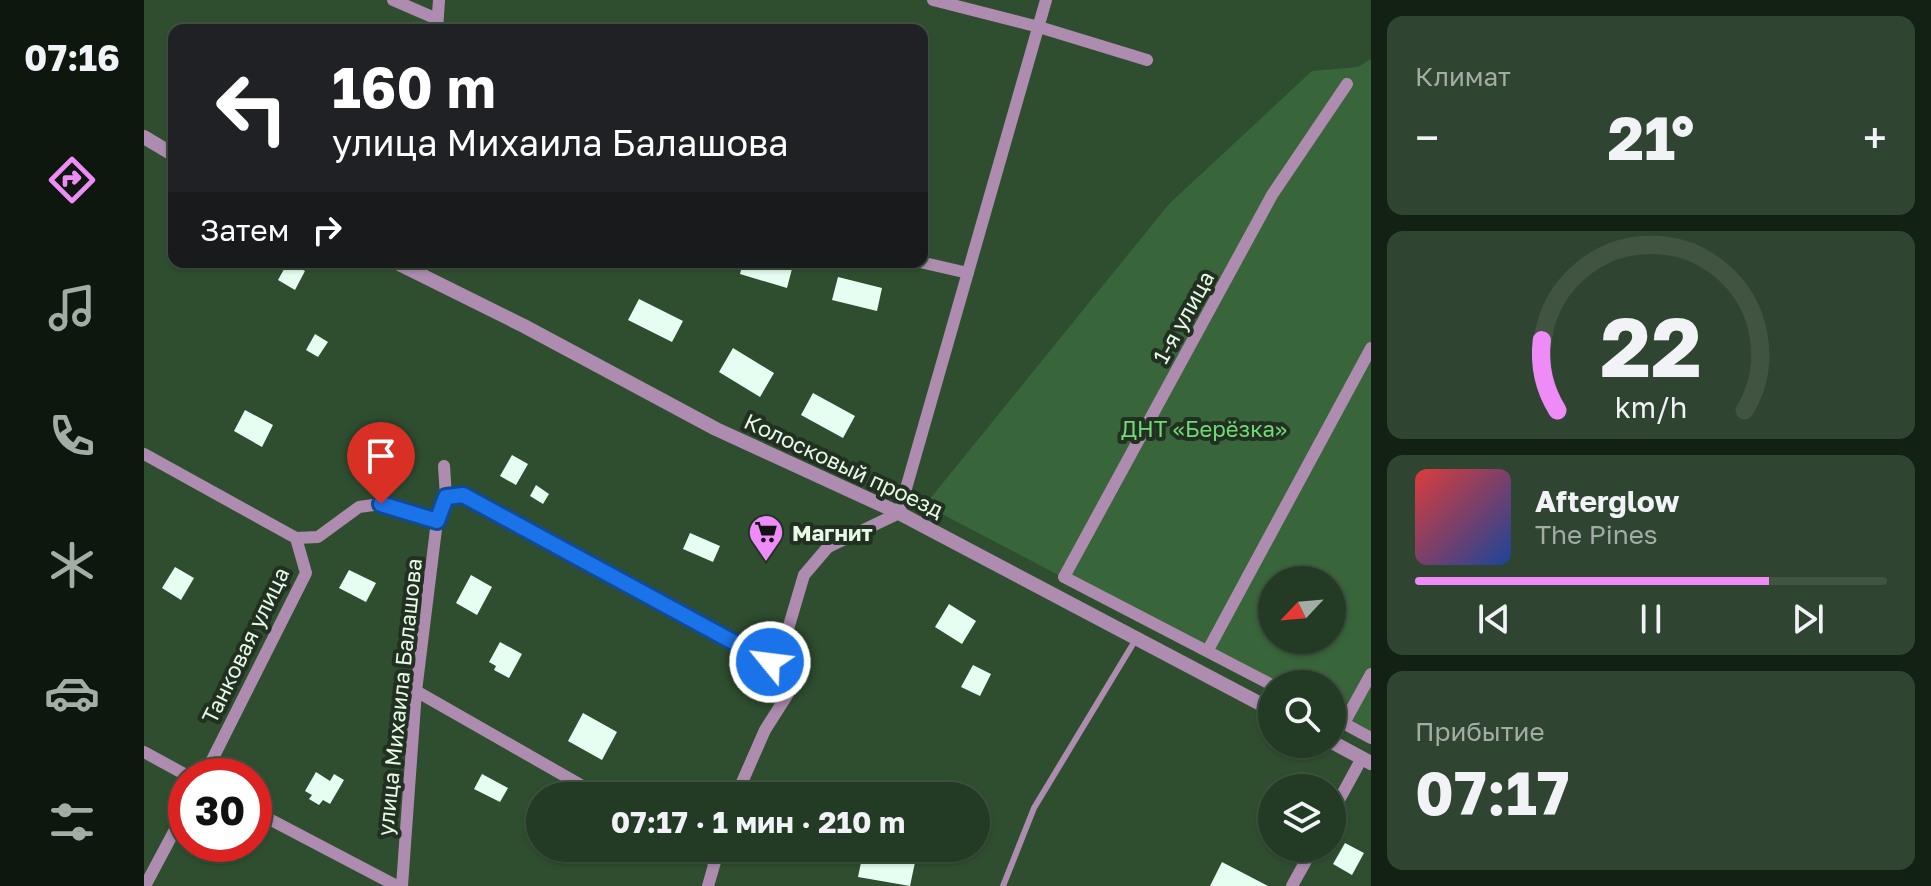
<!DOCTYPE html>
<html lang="ru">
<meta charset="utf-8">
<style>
:root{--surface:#233a24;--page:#2f4531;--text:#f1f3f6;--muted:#a3ada6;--line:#405441;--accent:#ef8bf7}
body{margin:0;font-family:"Golos Text",sans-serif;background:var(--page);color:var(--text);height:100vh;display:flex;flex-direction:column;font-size:30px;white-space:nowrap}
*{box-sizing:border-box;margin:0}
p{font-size:26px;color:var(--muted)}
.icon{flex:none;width:44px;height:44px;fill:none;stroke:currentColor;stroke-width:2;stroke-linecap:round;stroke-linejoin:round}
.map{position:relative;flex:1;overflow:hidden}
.drawer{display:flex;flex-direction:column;gap:16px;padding:16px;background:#132014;width:560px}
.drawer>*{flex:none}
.top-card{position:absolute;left:24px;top:24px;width:760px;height:244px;border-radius:16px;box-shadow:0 2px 6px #0004,0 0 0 2px var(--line);background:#202124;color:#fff;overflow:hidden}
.needle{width:52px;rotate:244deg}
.controls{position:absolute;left:1114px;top:566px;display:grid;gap:16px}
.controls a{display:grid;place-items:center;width:88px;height:88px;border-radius:50%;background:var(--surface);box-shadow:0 2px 6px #0004,0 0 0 2px var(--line);font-size:40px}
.speed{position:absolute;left:24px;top:758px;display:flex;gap:16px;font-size:40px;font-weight:700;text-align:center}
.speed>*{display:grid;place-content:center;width:104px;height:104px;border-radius:50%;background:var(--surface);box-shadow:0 2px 6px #0004,0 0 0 2px var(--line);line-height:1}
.speed .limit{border:12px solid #d22;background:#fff;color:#111}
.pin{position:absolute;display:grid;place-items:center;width:68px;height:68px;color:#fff;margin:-82px -34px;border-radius:50% 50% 50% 0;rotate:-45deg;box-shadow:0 0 8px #0007}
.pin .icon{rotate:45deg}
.me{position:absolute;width:88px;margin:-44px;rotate:299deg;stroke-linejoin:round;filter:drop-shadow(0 0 6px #0008)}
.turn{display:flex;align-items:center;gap:28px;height:168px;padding:0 32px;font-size:36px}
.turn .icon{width:104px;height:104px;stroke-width:2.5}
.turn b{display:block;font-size:56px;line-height:68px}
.then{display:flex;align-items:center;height:76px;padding:0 32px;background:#0003;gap:16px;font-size:30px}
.big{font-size:60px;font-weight:700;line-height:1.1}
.drawer .tile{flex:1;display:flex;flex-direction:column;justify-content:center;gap:12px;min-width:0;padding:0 28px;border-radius:16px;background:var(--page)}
.drawer .dial{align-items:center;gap:0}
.dial svg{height:208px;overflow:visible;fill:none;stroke:var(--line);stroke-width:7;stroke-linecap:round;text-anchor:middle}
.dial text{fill:var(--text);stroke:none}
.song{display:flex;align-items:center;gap:24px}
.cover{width:96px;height:96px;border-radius:12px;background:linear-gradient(135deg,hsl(0 70% 55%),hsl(220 70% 35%))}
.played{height:8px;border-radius:4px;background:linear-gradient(90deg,var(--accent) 75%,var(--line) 75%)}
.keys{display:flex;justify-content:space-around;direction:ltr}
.heat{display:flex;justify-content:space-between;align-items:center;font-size:44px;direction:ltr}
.trip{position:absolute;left:382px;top:782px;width:464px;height:80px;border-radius:40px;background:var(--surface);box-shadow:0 2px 6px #0004,0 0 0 2px var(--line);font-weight:700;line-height:80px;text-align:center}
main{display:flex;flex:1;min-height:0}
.tab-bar{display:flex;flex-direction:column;width:144px;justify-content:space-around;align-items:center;background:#0e170e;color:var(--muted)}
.tab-bar .icon{width:56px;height:56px}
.tab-bar .active{color:var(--accent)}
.tab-bar b{font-size:36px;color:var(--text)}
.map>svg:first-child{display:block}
.green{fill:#39653a;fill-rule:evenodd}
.building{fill:#e6fdf1}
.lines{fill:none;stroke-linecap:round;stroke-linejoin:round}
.service{stroke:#ad8caf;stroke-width:6}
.minor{stroke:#ad8caf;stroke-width:12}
.tertiary{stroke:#ad8caf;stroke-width:14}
.route-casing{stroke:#114b97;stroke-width:20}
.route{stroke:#1a73e8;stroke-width:14}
.labels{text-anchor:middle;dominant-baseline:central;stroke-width:8;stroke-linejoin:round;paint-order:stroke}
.street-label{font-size:22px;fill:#e7f9e6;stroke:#223022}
.park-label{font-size:22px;fill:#72db76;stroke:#223022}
.poi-label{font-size:22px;font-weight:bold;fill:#e7f9e6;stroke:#223022;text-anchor:start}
</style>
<main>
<nav class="tab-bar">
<b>07:16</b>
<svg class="icon active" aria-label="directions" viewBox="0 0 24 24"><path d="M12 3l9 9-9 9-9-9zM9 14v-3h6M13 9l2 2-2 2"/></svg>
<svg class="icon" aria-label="music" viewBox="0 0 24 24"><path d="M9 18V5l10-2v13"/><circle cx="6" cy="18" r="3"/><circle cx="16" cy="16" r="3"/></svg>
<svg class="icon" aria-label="phone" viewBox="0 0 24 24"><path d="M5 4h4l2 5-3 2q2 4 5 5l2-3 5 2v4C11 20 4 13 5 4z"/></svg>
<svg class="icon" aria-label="climate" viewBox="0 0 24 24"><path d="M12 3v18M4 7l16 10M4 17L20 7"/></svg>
<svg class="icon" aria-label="car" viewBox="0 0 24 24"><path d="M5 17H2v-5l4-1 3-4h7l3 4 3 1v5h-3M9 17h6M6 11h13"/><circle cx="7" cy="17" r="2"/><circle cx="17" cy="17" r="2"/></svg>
<svg class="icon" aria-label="filters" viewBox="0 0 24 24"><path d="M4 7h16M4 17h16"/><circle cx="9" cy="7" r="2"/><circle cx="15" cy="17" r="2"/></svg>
</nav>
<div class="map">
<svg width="1227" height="886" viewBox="0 0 1227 886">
<rect width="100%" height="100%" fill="#2f4e30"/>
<path class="green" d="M1227,59V738L1188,718V684L1128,687L781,505L1025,204L1168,71L1214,67ZM1128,580H1188V640H1128Z"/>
<path class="building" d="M144,262L161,271L151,290L134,280Z
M599,262H641L649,265L643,288L596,274Z
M694,277L738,288L733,311L688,300Z
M495,299L539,321L528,342L484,320Z
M171,334L184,342L174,357L162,350Z
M589,348L630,373L616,397L575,372Z
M669,393L711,416L699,438L657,415Z
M101,410L129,425L118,447L90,431Z
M368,455L384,464L372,485L356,476Z
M392,485L405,494L399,504L386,496Z
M546,533L576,546L569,562L539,549Z
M31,567L50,578L37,600L18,588Z
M205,570L232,583L222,602L195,588Z
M327,575L348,587L333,615L312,603Z
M805,604L832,621L818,644L791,627Z
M356,642L378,654L365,678L350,670L352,666L345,662Z
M829,665L847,674L836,696L817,687Z
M439,713L473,732L458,760L424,741Z
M172,772L186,781L190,774L200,780L186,804L179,800L175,805L165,799L168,795L161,791Z
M338,774L364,788L356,802L330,789Z
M1201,843L1220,853L1208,875L1189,864Z
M720,848H774L766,886L714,877Z
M1078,862L1124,886H1066Z"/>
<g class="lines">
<path class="service" d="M859,886L890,808L992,639"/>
<path class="minor" d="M249,0L293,19
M789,0L895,27L1003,60
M293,30L295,0
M776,262L824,273
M277,275L279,262
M0,454L152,538
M302,497L319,495L654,678
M1064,650L1227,348
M654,678L639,646L660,575L684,547L755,513L902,0
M1128,685L920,577L1128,195L1203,84
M272,691L456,796
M1188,717L1227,738
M1200,723L1227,674
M0,752L44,776
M60,776L162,573L152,538L174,537L215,507L237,504L293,521
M592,796L621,730L654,678
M110,811L253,886
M1188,813L1218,758
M547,848L571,862
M1,886L42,809
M258,886L272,691L293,521L302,497L300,466
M564,886L575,848
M1148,886L1169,848"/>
<path class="tertiary" d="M0,137L30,155
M251,262L380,326L572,429L755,513L1128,710
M1188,742L1227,763"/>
</g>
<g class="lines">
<g class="route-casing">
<path id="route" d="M237,504L293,521L302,497L319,495L626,662"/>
</g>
<use href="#route" class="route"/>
</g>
<defs>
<g id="supermarket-pin" transform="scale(1.8)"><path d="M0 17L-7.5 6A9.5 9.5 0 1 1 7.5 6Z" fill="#ef8bf7" stroke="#223022"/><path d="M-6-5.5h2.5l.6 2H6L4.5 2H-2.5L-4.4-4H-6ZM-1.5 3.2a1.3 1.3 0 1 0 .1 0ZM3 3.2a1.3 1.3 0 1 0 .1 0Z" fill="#111"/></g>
</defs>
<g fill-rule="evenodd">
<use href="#supermarket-pin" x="622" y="532"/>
</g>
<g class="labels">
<g class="street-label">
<text transform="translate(1039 317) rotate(-61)">1-я улица</text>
<text transform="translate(700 465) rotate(25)">Колосковый проезд</text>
<text transform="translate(101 645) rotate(-64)">Танковая улица</text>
<text transform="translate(255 697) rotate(-84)">улица Михаила Балашова</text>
</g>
<g class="park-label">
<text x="1060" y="428">ДНТ «Берёзка»</text>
</g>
<g class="poi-label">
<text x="648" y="532">Магнит</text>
</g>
</g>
</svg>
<div class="controls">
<a><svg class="needle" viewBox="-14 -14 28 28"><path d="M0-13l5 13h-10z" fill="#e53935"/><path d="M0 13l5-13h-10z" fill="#a3ada6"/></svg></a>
<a><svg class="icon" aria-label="search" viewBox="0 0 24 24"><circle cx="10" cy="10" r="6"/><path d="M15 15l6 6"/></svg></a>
<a><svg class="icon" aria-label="layers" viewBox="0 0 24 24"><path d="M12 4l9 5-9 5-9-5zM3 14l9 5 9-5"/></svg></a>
</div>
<div class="speed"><div class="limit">30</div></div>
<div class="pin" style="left:237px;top:504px;background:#d93025"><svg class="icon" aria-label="arrive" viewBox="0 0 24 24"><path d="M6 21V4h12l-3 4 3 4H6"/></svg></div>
<svg class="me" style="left:626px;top:662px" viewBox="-20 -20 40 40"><circle r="17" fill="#1a73e8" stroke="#fff" stroke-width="3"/><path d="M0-11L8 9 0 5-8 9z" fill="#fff"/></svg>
<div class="trip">07:17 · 1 мин · 210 m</div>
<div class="top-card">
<div class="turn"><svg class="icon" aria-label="left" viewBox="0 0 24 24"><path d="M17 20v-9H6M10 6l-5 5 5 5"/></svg><div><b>160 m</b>улица Михаила Балашова</div></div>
<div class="then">Затем<svg class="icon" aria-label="right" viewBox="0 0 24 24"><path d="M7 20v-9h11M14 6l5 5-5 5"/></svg></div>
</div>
</div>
<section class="drawer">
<div class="tile"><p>Климат</p>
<div class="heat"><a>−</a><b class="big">21°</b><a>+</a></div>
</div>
<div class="tile dial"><svg viewBox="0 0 100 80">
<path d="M14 69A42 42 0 1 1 86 69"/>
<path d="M14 69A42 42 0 0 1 8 42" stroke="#ef8bf7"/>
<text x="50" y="56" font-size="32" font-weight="700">22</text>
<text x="50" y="72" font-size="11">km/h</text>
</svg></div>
<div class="tile">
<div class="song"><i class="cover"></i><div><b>Afterglow</b><p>The Pines</p></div></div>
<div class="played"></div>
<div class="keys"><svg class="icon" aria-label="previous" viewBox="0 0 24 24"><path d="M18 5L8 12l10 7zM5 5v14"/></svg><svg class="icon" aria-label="pause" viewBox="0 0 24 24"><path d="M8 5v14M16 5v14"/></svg><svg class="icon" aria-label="next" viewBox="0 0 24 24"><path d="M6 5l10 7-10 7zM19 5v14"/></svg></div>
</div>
<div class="tile"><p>Прибытие</p><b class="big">07:17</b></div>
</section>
</main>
